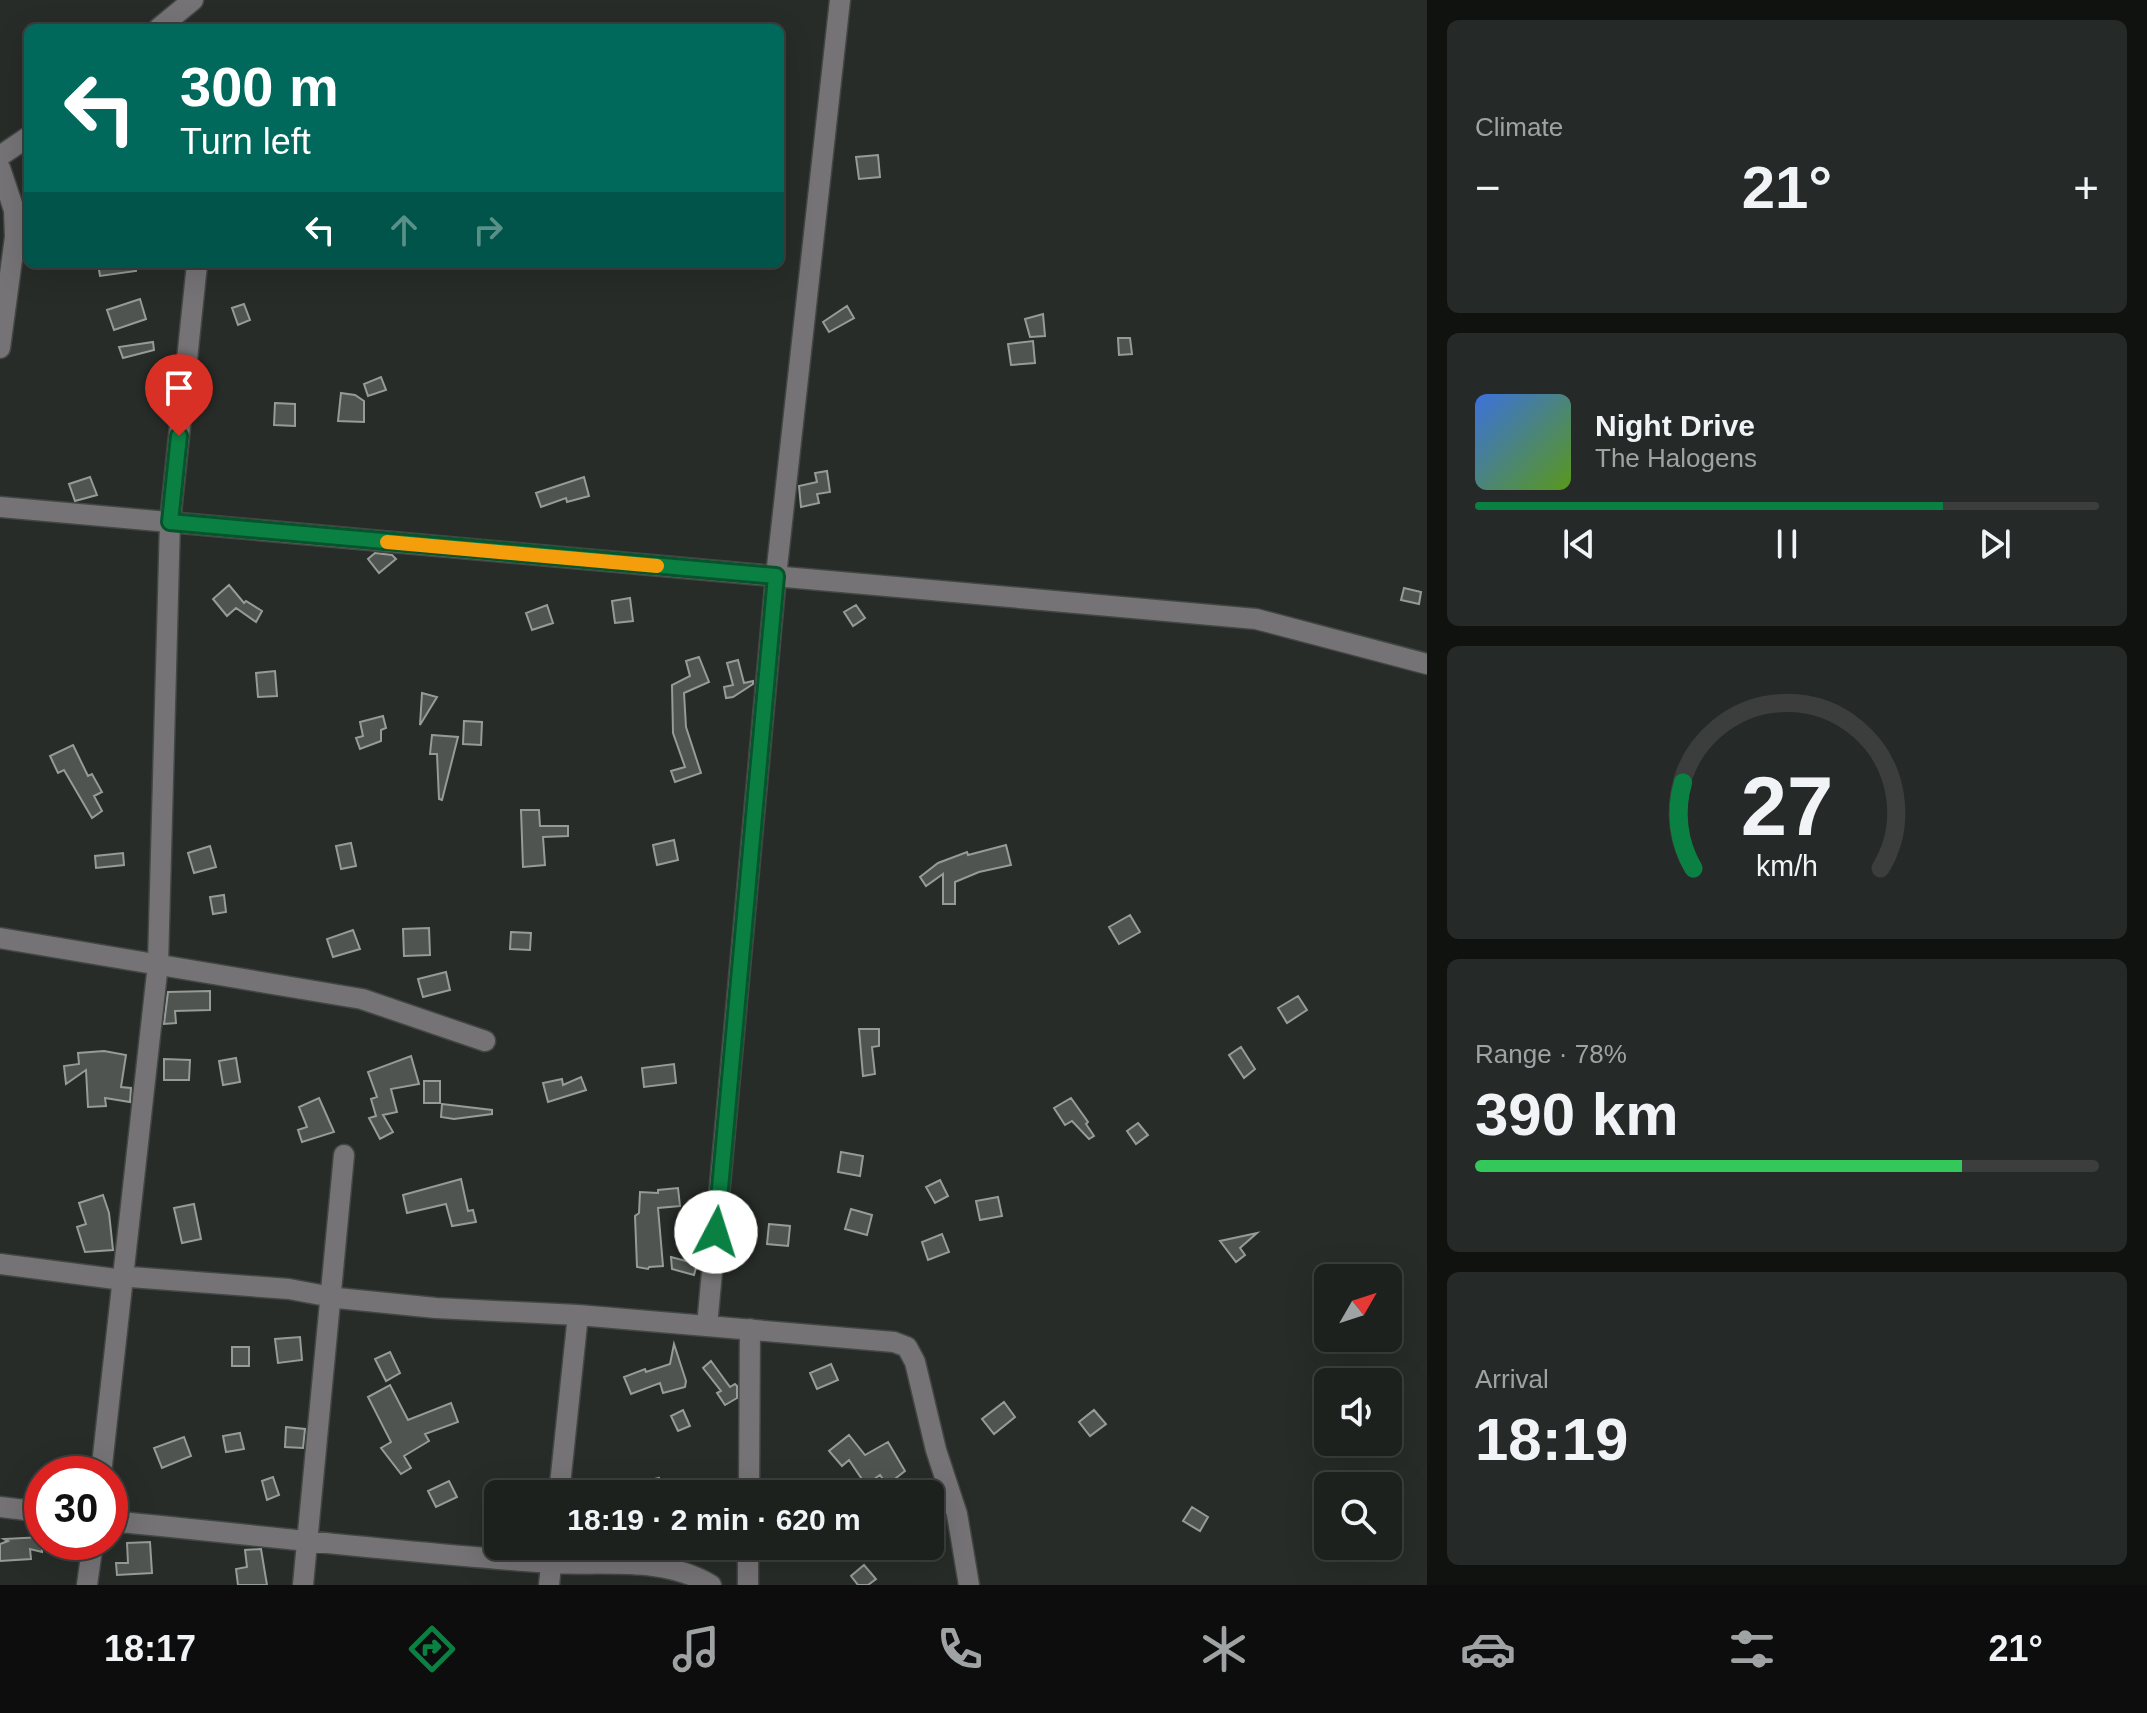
<!DOCTYPE html>
<meta charset="utf-8">
<style>
:root{--surface:#1d211e;--page:#252927;--text:#f1f3f6;--muted:#a0a3a4;--line:#3b3e3c;--accent:#0b8043}
body{margin:0;font-family:Arial,sans-serif;background:var(--page);color:var(--text);height:100vh;display:flex;flex-direction:column;font-size:30px;white-space:nowrap}
*{box-sizing:border-box;margin:0}
p{font-size:26px;color:var(--muted)}
.icon{flex:none;width:44px;height:44px;fill:none;stroke:currentColor;stroke-width:2;stroke-linecap:round;stroke-linejoin:round}
.map{position:relative;flex:1;overflow:hidden}
.details{display:flex;flex-direction:column;gap:20px;padding:20px;background:#101210;width:720px}
.details>*{flex:none}
.guide{position:absolute;left:24px;top:24px;width:760px;height:244px;border-radius:12px;box-shadow:0 8px 32px #0002,0 0 0 2px var(--line);background:#00695c;color:#fff;overflow:hidden}
.needle{width:52px;rotate:51deg}
.controls{position:absolute;left:1314px;top:1264px;display:grid;gap:16px}
.controls a{display:grid;place-items:center;width:88px;height:88px;border-radius:12px;background:var(--surface);box-shadow:0 8px 32px #0002,0 0 0 2px var(--line);font-size:40px}
.speed{position:absolute;left:24px;top:1456px;display:flex;gap:16px;font-size:40px;font-weight:700;text-align:center}
.speed>*{display:grid;place-content:center;width:104px;height:104px;border-radius:50%;background:var(--surface);box-shadow:0 8px 32px #0002,0 0 0 2px var(--line);line-height:1}
.speed .limit{border:12px solid #d22;background:#fff;color:#111}
.pin{position:absolute;display:grid;place-items:center;width:68px;height:68px;color:#fff;margin:-82px -34px;border-radius:50% 50% 50% 0;rotate:-45deg;box-shadow:0 0 8px #0007}
.pin .icon{rotate:45deg}
.me{position:absolute;width:88px;margin:-44px;rotate:5deg;stroke-linejoin:round;filter:drop-shadow(0 0 6px #0008)}
.turn{display:flex;align-items:center;gap:28px;height:168px;padding:0 24px;font-size:36px}
.turn .icon{width:104px;height:104px;stroke-width:2.5}
.turn b{display:block;font-size:56px;line-height:68px}
.lanes{display:flex;align-items:center;height:76px;padding:0 24px;background:#0003;justify-content:center;gap:40px;direction:ltr}
.lanes .off{opacity:.35}
.big{font-size:60px;font-weight:600;line-height:1.1}
.details .widget{flex:1;display:flex;flex-direction:column;justify-content:center;gap:12px;min-width:0;padding:0 28px;border-radius:12px;background:var(--page)}
.details .dial{align-items:center;gap:0}
.dial svg{height:208px;overflow:visible;fill:none;stroke:var(--line);stroke-width:7;stroke-linecap:round;text-anchor:middle}
.dial text{fill:var(--text);stroke:none}
.song{display:flex;align-items:center;gap:24px}
.cover{width:96px;height:96px;border-radius:12px;background:linear-gradient(135deg,hsl(220 70% 55%),hsl(90 70% 35%))}
.played{height:8px;border-radius:4px;background:linear-gradient(90deg,var(--accent) 75%,var(--line) 75%)}
.keys{display:flex;justify-content:space-around;direction:ltr}
.heat{display:flex;justify-content:space-between;align-items:center;font-size:44px;direction:ltr}
.charge{height:12px;border-radius:6px;background:linear-gradient(90deg,#34c759 78%,var(--line) 0)}
.trip{position:absolute;left:484px;top:1480px;width:460px;height:80px;border-radius:12px;background:var(--surface);box-shadow:0 8px 32px #0002,0 0 0 2px var(--line);font-weight:600;line-height:80px;text-align:center}
.tabs{display:flex;height:128px;justify-content:space-around;align-items:center;background:#0c0d0c;color:var(--muted)}
.tabs .icon{width:56px;height:56px}
.tabs .selected{color:var(--accent)}
.tabs b{font-size:36px;color:var(--text)}
main{display:flex;flex:1;min-height:0}
.map>svg:first-child{display:block}
.building{fill:#4f5450;stroke:#959b97;stroke-width:2}
.lines{fill:none;stroke-linecap:round;stroke-linejoin:round}
.minor-casing{stroke:#424743;stroke-width:23}
.minor{stroke:#757375;stroke-width:20}
.route-casing{stroke:#07532c;stroke-width:20}
.route{stroke:#0b8043;stroke-width:14}
.slow{stroke:#f59e0b;stroke-width:14}
</style>
<main>
<div class="map">
<svg width="1427" height="1585" viewBox="0 0 1427 1585">
<rect width="100%" height="100%" fill="#272c28"/>
<path class="building" d="M878,155L880,177L859,179L856,157Z
M98,264H136V271L100,276Z
M140,299L146,319L114,330L107,310Z
M244,304L250,320L238,325L232,308Z
M847,306L854,318L829,332L823,322Z
M1043,314L1045,336L1030,337L1025,319Z
M1118,338H1130L1132,354L1119,355Z
M1033,341L1035,363L1011,365L1008,344Z
M153,342L154,350L123,358L119,347Z
M381,377L386,390L368,396L364,384Z
M341,393L355,395L364,401V422L338,421Z
M275,403L295,404V426L274,425Z
M827,471L830,492L817,494L819,503L801,507L799,486L817,482L815,473Z
M90,477L97,495L75,501L69,484Z
M584,477L589,496L567,502L566,498L541,507L536,493Z
M375,553L392,555L396,559L379,573L368,559Z
M229,585L244,603L246,601L262,611L256,622L236,608L227,616L213,599Z
M1404,588L1421,592L1419,604L1401,600Z
M630,598L633,621L615,623L612,601Z
M547,605L553,623L532,630L526,613Z
M856,605L865,618L853,626L844,612Z
M699,657L709,682L684,693L686,727L701,773L675,782L671,771L685,767L673,733L672,685L690,676L686,661Z
M738,660L744,683L753,681V684L733,697L726,698L724,687L733,685L727,663Z
M275,671L277,696L258,697L256,673Z
M422,693L437,697L420,725Z
M383,716L386,728L381,730V741L360,749L356,738L363,736L360,722Z
M464,721L482,722L481,745L463,744Z
M432,735L458,737L442,800L439,799L437,754H430Z
M73,745L88,776L92,774L102,792L94,796L102,811L92,818L64,770L58,773L50,756Z
M521,810H539L540,826H568V836L543,837L545,865L523,867Z
M674,840L678,860L657,865L653,845Z
M351,843L356,866L341,869L336,846Z
M1006,845L1011,865L979,872L955,882V904H943V874L926,886L920,877L938,863L967,852L968,855Z
M210,846L216,867L194,873L188,853Z
M123,853L124,865L96,868L95,856Z
M224,895L226,912L213,914L210,897Z
M1130,915L1140,932L1119,944L1109,927Z
M429,928L430,955L404,956L403,929Z
M353,930L360,949L333,957L327,939Z
M511,932L531,933L530,950L510,949Z
M446,972L450,990L423,997L418,979Z
M210,991V1010L175,1011L176,1023L164,1024L168,992Z
M1298,996L1307,1010L1287,1023L1278,1008Z
M859,1029H879V1046L872,1047L875,1074L863,1076Z
M1241,1047L1255,1069L1244,1078L1229,1055Z
M104,1051L126,1055L121,1087L131,1088L130,1102L105,1098L106,1106L88,1107L86,1070L66,1084L64,1066L79,1064L78,1053Z
M411,1056L419,1084L391,1089L397,1112L383,1115L393,1132L380,1139L369,1118L376,1116L371,1099L377,1097L368,1072Z
M236,1058L240,1082L223,1085L219,1061Z
M164,1059L190,1060L189,1080H164Z
M674,1064L676,1083L644,1087L642,1068Z
M581,1077L586,1090L548,1102L543,1083L562,1079L563,1085Z
M424,1081H440V1103H424Z
M319,1098L334,1132L302,1142L298,1130L307,1127L299,1107Z
M1071,1098L1088,1122L1086,1124L1094,1136L1089,1139L1072,1121L1065,1125L1054,1108Z
M442,1104L492,1110V1114L454,1119L441,1117Z
M1138,1123L1148,1135L1136,1144L1127,1131Z
M841,1152L863,1156L860,1176L838,1172Z
M461,1179L468,1211L473,1210L476,1222L452,1226L446,1204L407,1213L403,1195Z
M940,1180L948,1196L935,1203L926,1187Z
M678,1188L680,1206L658,1208L663,1266L649,1267L648,1269L637,1267L635,1216L639,1213L640,1192L658,1193V1190Z
M103,1195L109,1213L113,1250L85,1252L77,1227L86,1224L79,1203Z
M998,1197L1002,1216L980,1220L976,1201Z
M194,1204L201,1239L182,1243L174,1208Z
M851,1209L872,1215L867,1235L845,1229Z
M769,1224L790,1226L788,1246L767,1244Z
M1257,1233L1240,1248L1245,1255L1236,1262L1220,1241Z
M942,1234L949,1252L928,1260L922,1242Z
M671,1257L697,1264L694,1275L672,1269Z
M300,1337L302,1360L278,1363L275,1339Z
M674,1344L686,1381L685,1387L663,1393L660,1383L631,1394L624,1377L645,1369L646,1372L670,1364Z
M232,1347H249V1366H232Z
M390,1352L400,1373L386,1381L375,1359Z
M711,1361L730,1387L735,1384L737,1386V1398L725,1405L717,1393L721,1391L703,1368Z
M831,1364L838,1380L817,1389L810,1373Z
M390,1385L408,1420L451,1403L458,1422L425,1434L429,1441L404,1456L411,1468L401,1474L381,1448L391,1442L368,1397Z
M1004,1402L1015,1417L994,1434L982,1419Z
M683,1410L690,1426L678,1431L671,1416Z
M1094,1410L1106,1424L1090,1436L1079,1422Z
M286,1427L305,1429L303,1448L285,1447Z
M240,1433L244,1449L226,1452L223,1436Z
M849,1435L865,1455L888,1442L905,1471L887,1485L880,1475L866,1485L849,1460L842,1466L829,1451Z
M184,1437L191,1456L162,1468L154,1448Z
M273,1477L279,1495L267,1500L262,1481Z
M659,1478L663,1494H611V1489Z
M449,1481L457,1497L436,1507L428,1491Z
M1192,1507L1208,1517L1200,1531L1183,1521Z
M42,1537V1552L30,1549L31,1559L0,1561V1544L8,1541L4,1539Z
M150,1542L152,1573L117,1575L116,1563H128L127,1543Z
M261,1549L267,1585H238L236,1569L247,1567L245,1550Z
M864,1565L876,1579L868,1585H858L851,1576Z"/>
<g class="lines">
<g class="minor-casing">
<path id="minor" d="M159,28L193,0
M0,156L28,137
M0,168L14,210L15,237L0,348
M0,507L1256,619L1427,664
M0,938L362,999L485,1041
M0,1264L123,1280L130,1277L289,1289L337,1298L436,1308L578,1315L894,1342L907,1347L915,1362L936,1450L957,1514L969,1585
M707,1326L776,576L840,0
M101,1474L158,964L170,522L197,264
M559,1494L578,1315
M749,1494L750,1329
M0,1507L42,1512
M110,1521C257,1535 404,1553 551,1563C604,1566 664,1556 711,1585
M87,1585L93,1542
M303,1585L344,1155
M549,1585L553,1546
M748,1585V1546"/>
</g>
<use href="#minor" class="minor"/>
</g>
<g class="lines">
<g class="route-casing">
<path id="route" d="M179,436L170,522L776,576L716,1232"/>
</g>
<use href="#route" class="route"/>
<path class="slow" d="M387,542L657,566"/>
</g>
</svg>
<div class="controls">
<a><svg class="needle" viewBox="-14 -14 28 28"><path d="M0-13l5 13h-10z" fill="#e53935"/><path d="M0 13l5-13h-10z" fill="#a0a3a4"/></svg></a>
<a><svg class="icon" aria-label="sound" viewBox="0 0 24 24"><path d="M4 9h4l5-4v14l-5-4H4zM17 9q2 3 0 6"/></svg></a>
<a><svg class="icon" aria-label="search" viewBox="0 0 24 24"><circle cx="10" cy="10" r="6"/><path d="M15 15l6 6"/></svg></a>
</div>
<div class="speed"><div class="limit">30</div></div>
<div class="pin" style="left:179px;top:436px;background:#d93025"><svg class="icon" aria-label="arrive" viewBox="0 0 24 24"><path d="M6 21V4h12l-3 4 3 4H6"/></svg></div>
<svg class="me" style="left:716px;top:1232px" viewBox="-20 -20 40 40"><circle r="19" fill="#fff"/><path d="M0-13L10 11 0 6-10 11z" fill="#0b8043"/></svg>
<div class="trip">18:19 · 2 min · 620 m</div>
<div class="guide">
<div class="turn"><svg class="icon" aria-label="left" viewBox="0 0 24 24"><path d="M17 20v-9H6M10 6l-5 5 5 5"/></svg><div><b>300 m</b>Turn left</div></div>
<div class="lanes"><svg class="icon" aria-label="left" viewBox="0 0 24 24"><path d="M17 20v-9H6M10 6l-5 5 5 5"/></svg><svg class="icon off" aria-label="ahead" viewBox="0 0 24 24"><path d="M12 20V5M6 11l6-6 6 6"/></svg><svg class="icon off" aria-label="right" viewBox="0 0 24 24"><path d="M7 20v-9h11M14 6l5 5-5 5"/></svg></div>
</div>
</div>
<section class="details">
<div class="widget"><p>Climate</p>
<div class="heat"><a>−</a><b class="big">21°</b><a>+</a></div>
</div>
<div class="widget">
<div class="song"><i class="cover"></i><div><b>Night Drive</b><p>The Halogens</p></div></div>
<div class="played"></div>
<div class="keys"><svg class="icon" aria-label="previous" viewBox="0 0 24 24"><path d="M18 5L8 12l10 7zM5 5v14"/></svg><svg class="icon" aria-label="pause" viewBox="0 0 24 24"><path d="M8 5v14M16 5v14"/></svg><svg class="icon" aria-label="next" viewBox="0 0 24 24"><path d="M6 5l10 7-10 7zM19 5v14"/></svg></div>
</div>
<div class="widget dial"><svg viewBox="0 0 100 80">
<path d="M14 69A42 42 0 1 1 86 69"/>
<path d="M14 69A42 42 0 0 1 10 36" stroke="#0b8043"/>
<text x="50" y="56" font-size="32" font-weight="700">27</text>
<text x="50" y="72" font-size="11">km/h</text>
</svg></div>
<div class="widget"><p>Range · 78%</p><b class="big">390 km</b><div class="charge"></div></div>
<div class="widget"><p>Arrival</p><b class="big">18:19</b></div>
</section>
</main>
<nav class="tabs">
<b>18:17</b>
<svg class="icon selected" aria-label="directions" viewBox="0 0 24 24"><path d="M12 3l9 9-9 9-9-9zM9 14v-3h6M13 9l2 2-2 2"/></svg>
<svg class="icon" aria-label="music" viewBox="0 0 24 24"><path d="M9 18V5l10-2v13"/><circle cx="6" cy="18" r="3"/><circle cx="16" cy="16" r="3"/></svg>
<svg class="icon" aria-label="phone" viewBox="0 0 24 24"><path d="M5 4h4l2 5-3 2q2 4 5 5l2-3 5 2v4C11 20 4 13 5 4z"/></svg>
<svg class="icon" aria-label="climate" viewBox="0 0 24 24"><path d="M12 3v18M4 7l16 10M4 17L20 7"/></svg>
<svg class="icon" aria-label="car" viewBox="0 0 24 24"><path d="M5 17H2v-5l4-1 3-4h7l3 4 3 1v5h-3M9 17h6M6 11h13"/><circle cx="7" cy="17" r="2"/><circle cx="17" cy="17" r="2"/></svg>
<svg class="icon" aria-label="filters" viewBox="0 0 24 24"><path d="M4 7h16M4 17h16"/><circle cx="9" cy="7" r="2"/><circle cx="15" cy="17" r="2"/></svg>
<b>21°</b>
</nav>
